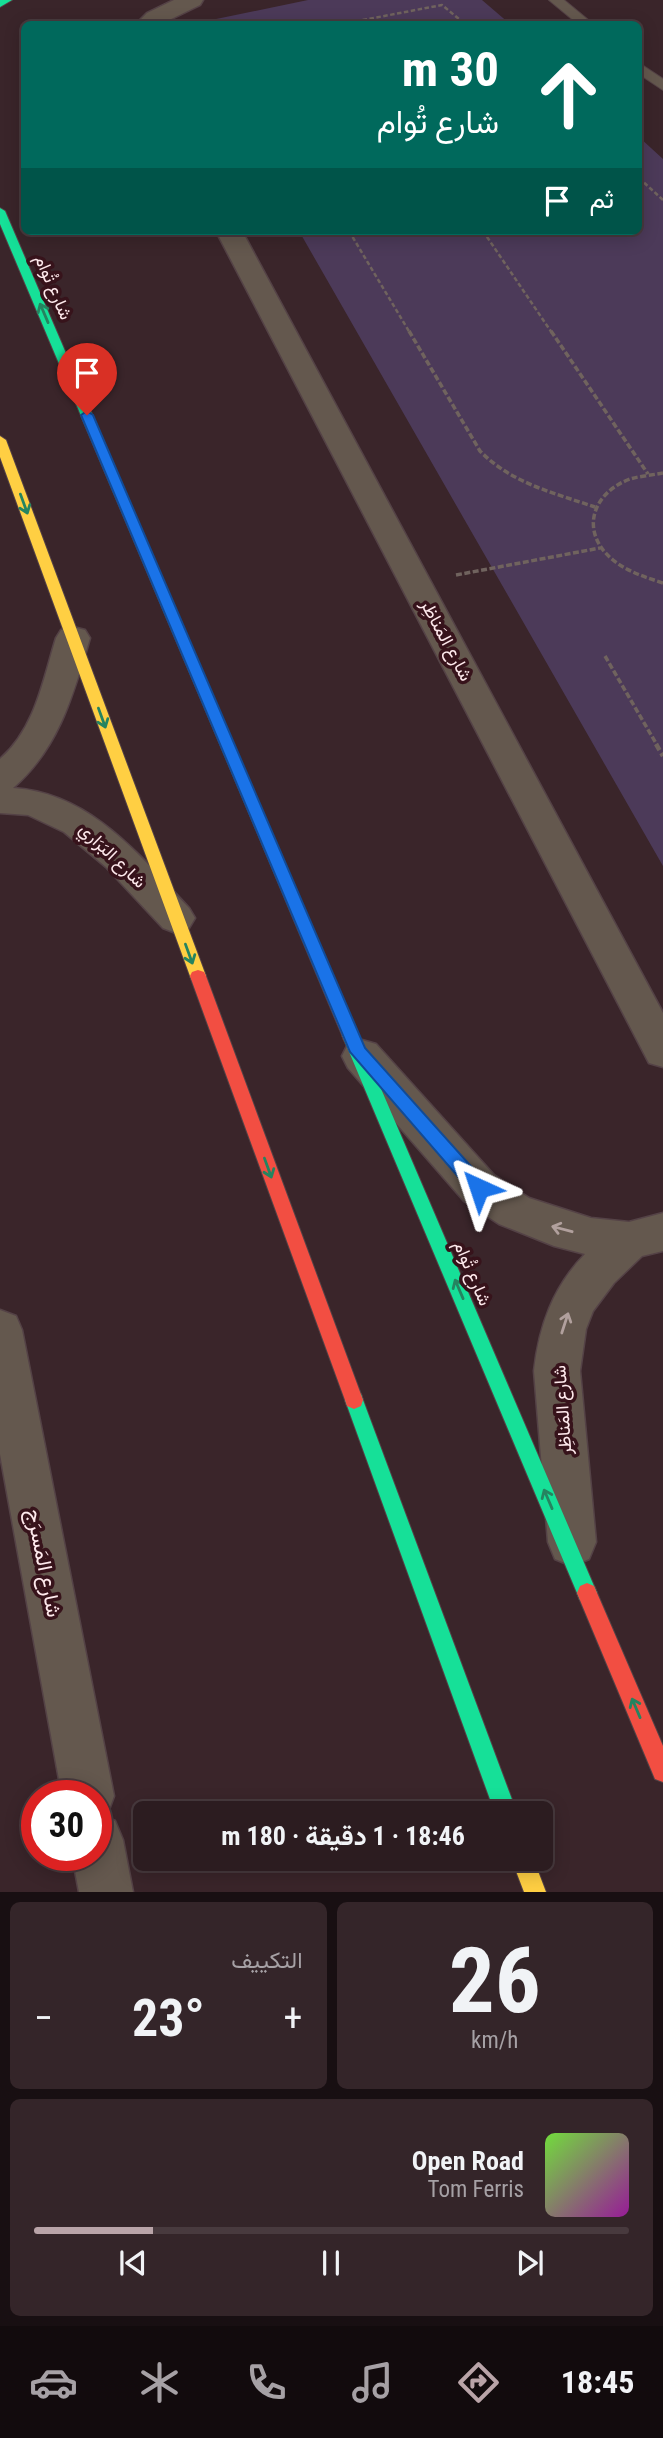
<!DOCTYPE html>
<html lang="ar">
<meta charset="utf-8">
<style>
:root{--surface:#2c1c20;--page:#342529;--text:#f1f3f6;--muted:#a6a1a5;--line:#483a3e;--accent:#b9a4a8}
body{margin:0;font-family:"Roboto Condensed",Vazirmatn,sans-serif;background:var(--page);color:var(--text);direction:rtl;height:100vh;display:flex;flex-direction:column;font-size:26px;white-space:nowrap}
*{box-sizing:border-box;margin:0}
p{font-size:23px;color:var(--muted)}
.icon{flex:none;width:38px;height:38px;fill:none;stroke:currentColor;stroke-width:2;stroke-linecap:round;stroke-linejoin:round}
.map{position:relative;height:1892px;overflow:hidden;direction:ltr}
.details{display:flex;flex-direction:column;gap:10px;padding:10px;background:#180f12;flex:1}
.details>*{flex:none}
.hud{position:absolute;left:21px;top:21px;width:621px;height:214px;border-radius:10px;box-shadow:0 4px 18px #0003,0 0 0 2px var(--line);direction:rtl;background:#00695c;color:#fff;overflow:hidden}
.speed{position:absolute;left:21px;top:1780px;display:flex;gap:14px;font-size:35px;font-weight:700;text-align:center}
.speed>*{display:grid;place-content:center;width:91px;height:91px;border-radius:50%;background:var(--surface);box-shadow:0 4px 18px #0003,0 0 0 2px var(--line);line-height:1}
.speed .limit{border:10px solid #d22;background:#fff;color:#111}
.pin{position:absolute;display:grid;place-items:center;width:60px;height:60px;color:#fff;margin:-72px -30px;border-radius:50% 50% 50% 0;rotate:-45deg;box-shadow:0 0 7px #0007}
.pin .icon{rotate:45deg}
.me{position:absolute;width:77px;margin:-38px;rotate:318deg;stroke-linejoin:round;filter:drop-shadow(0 0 5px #0008)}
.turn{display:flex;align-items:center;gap:24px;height:147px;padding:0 28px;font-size:32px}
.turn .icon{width:91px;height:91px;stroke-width:2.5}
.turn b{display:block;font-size:49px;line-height:60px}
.then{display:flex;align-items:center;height:66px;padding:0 28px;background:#0003;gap:14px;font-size:26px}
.big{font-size:52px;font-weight:700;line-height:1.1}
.details .card{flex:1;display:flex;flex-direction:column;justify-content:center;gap:10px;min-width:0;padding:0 24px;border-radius:10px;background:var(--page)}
.details .dial{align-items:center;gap:0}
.dial b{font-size:91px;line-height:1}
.song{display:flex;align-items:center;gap:21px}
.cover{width:84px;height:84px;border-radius:10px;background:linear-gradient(135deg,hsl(100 70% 55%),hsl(300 70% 35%))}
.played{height:7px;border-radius:4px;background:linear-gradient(90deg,var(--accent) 20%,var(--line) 20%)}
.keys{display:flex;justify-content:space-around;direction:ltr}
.heat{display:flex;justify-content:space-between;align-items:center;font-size:38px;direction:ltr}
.details .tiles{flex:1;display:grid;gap:10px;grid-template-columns:1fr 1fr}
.card:last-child{grid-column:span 2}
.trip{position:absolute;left:133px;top:1801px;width:420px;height:70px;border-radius:10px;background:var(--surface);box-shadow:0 4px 18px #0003,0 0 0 2px var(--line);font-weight:700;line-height:70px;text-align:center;direction:rtl}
.menu{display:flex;height:112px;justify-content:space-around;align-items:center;background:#120b0d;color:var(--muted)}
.menu .icon{width:49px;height:49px}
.menu .current{color:var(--accent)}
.menu b{font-size:32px;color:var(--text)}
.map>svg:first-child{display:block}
.green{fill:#4c3a59}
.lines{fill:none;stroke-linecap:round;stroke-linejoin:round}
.lane-casing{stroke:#544246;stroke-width:2}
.street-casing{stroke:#544246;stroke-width:3}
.fast-casing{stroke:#544246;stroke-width:2}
.slow-casing{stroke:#544246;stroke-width:2}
.jam-casing{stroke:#544246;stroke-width:2}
.path-far2{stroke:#70635e;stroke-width:2.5;stroke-dasharray:4.5 2.5;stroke-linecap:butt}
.path-far1{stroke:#70635e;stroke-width:3.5;stroke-dasharray:6 2.5;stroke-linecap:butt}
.path{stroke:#70635e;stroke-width:4.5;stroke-dasharray:7 3.5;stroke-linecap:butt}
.lane{fill:#64584e;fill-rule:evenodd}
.street{fill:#64584e;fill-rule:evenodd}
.fast{fill:#16e098;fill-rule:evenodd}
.slow{fill:#ffcf43;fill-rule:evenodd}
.jam{fill:#f24e42;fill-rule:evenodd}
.oneway{stroke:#258460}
.oneway2{stroke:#b1a09d}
.route{fill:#1a73e8;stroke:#114b97;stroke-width:2}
.labels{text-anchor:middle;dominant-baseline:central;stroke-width:7;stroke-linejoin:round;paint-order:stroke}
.street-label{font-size:18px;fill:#fee9ec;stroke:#37131b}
.near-street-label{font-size:21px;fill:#fee9ec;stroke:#37131b}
</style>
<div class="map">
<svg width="663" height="1892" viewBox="0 0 663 1892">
<rect width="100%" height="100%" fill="#3a252a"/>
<path class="green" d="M308,0H482L510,24H192Z
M639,137L663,159V866L299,231H639Z"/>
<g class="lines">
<g class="lane-casing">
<path id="lane" d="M549,0H564L593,24H578Z
M639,63L663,79V90L639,74Z"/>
</g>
<g class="street-casing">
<path id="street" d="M174,0H203L200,5L161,24H136L147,13Z
M216,231H242L663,1013V1067L649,1063Z
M73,627L85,630L90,638C73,695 59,748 13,788C91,793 140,856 189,908L195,918L189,928L176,933L163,928L106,867L64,832L28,815L0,813V759C35,729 43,680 56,638L61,630Z
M362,1040L376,1044L494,1175L529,1198L591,1218L629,1222L663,1213V1251L642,1256L614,1283L593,1311L586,1329L580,1371L596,1542L589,1559L572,1566L555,1559L548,1542L534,1371C539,1326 553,1287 585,1254L554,1246L499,1224L464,1201L348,1068L342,1056L348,1044Z
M0,1310L16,1316L22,1330L114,1796L107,1815L103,1816L115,1821L123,1840L133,1892H79L72,1855H96V1796H62L0,1454Z"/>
</g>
<g class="fast-casing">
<path id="fast" d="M0,0H12L0,7Z
M0,208L5,211L266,820L264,824L259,825L252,820L0,224Z
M350,1028L356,1030L358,1035L594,1586L597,1593L594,1600L587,1603L580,1600L342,1035L344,1030Z
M354,1391L361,1394L363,1400L517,1813H495L345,1400L347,1394Z"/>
</g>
<g class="slow-casing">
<path id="slow" d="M0,436L6,440L206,976L204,980H192L190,976L0,457Z
M511,1858H533L546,1892H524Z"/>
</g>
<g class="jam-casing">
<path id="jam" d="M259,815L266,820L358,1035L356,1040H344L342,1035L252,820Z
M198,970L204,972L206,976L363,1400L361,1406L354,1409L347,1406L345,1400L190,976L192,972Z
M587,1583L594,1586L663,1746V1782L655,1779L577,1593L580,1586Z"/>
</g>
<path class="path-far2" d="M342,24L442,5L465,24
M639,178L663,200
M349,231L410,333
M483,231L552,333"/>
<path class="path-far1" d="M409,331L480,451C511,483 554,493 595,507
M551,331L648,474
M663,473C653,475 640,476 630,479C592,493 579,532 613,560C628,572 645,577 663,583
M456,575L600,548
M605,656L657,745"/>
<path class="path" d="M656,744L663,756"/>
<use href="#lane" class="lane"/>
<use href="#street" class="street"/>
<use href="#fast" class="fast"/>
<use href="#slow" class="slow"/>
<use href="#jam" class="jam"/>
</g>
<defs><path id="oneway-shaft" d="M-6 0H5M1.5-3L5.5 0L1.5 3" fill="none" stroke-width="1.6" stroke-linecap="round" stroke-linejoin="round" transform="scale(1.75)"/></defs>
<g class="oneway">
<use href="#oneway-shaft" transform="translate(44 313) rotate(-113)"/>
<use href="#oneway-shaft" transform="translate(24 504) rotate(70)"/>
<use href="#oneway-shaft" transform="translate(102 718) rotate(70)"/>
<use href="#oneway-shaft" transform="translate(189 954) rotate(70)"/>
<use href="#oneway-shaft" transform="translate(268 1168) rotate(70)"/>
<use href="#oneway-shaft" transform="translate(459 1289) rotate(-113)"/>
<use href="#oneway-shaft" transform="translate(548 1499) rotate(-113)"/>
<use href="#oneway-shaft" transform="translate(636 1708) rotate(-113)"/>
</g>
<g class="oneway2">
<use href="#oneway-shaft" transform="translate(562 1229) rotate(-165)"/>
<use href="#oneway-shaft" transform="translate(565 1323) rotate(-72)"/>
</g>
<path class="route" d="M87,411L93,415L365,1048L486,1183L488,1188L486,1194L479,1196L473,1194L350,1052L81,415Z"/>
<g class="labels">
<g class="street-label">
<text transform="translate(54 287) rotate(67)">شارع تُوام</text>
<text transform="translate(447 640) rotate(62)">شارع المَناظِر</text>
<text transform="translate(113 855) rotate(44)">شارع البَرَاري</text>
<text transform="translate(473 1273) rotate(67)">شارع تُوام</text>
<text transform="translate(562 1410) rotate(-94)">شارع المَناظِر</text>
</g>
<g class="near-street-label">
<text transform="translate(44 1563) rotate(79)">شارع المَسرَج</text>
</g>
</g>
</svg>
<div class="speed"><div class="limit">30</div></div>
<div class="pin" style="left:87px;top:415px;background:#d93025"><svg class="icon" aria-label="arrive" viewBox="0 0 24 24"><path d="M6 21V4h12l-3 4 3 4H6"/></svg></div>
<svg class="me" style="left:479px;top:1188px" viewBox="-20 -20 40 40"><path d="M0-17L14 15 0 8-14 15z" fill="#1a73e8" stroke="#fff" stroke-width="4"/></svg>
<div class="trip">18:46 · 1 دقيقة · 180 m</div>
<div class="hud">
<div class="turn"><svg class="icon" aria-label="ahead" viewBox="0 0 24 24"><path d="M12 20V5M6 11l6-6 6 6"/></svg><div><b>30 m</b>شارع تُوام</div></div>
<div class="then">ثم<svg class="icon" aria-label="arrive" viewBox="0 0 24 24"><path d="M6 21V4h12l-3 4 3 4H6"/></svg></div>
</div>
</div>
<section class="details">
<div class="tiles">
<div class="card dial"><b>26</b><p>km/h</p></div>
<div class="card"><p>التكييف</p>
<div class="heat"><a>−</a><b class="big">23°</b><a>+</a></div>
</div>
<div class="card">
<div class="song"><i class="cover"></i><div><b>Open Road</b><p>Tom Ferris</p></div></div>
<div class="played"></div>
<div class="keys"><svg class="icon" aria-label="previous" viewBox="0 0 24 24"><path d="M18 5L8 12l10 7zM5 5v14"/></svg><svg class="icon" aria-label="pause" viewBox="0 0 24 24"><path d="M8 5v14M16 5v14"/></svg><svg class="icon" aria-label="next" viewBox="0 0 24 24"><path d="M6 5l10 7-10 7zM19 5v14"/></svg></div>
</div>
</div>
</section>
<nav class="menu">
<b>18:45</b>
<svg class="icon current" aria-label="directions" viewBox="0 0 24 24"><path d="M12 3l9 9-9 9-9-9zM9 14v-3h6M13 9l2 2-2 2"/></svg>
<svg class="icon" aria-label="music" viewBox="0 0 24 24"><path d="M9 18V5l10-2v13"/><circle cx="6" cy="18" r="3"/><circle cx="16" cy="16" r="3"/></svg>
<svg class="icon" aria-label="phone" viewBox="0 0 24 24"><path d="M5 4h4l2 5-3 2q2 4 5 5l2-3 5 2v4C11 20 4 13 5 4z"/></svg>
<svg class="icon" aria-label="climate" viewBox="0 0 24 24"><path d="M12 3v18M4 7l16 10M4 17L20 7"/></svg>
<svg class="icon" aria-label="car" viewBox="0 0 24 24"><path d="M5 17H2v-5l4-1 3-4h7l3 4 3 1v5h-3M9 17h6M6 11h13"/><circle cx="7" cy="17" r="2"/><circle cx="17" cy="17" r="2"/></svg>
</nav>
